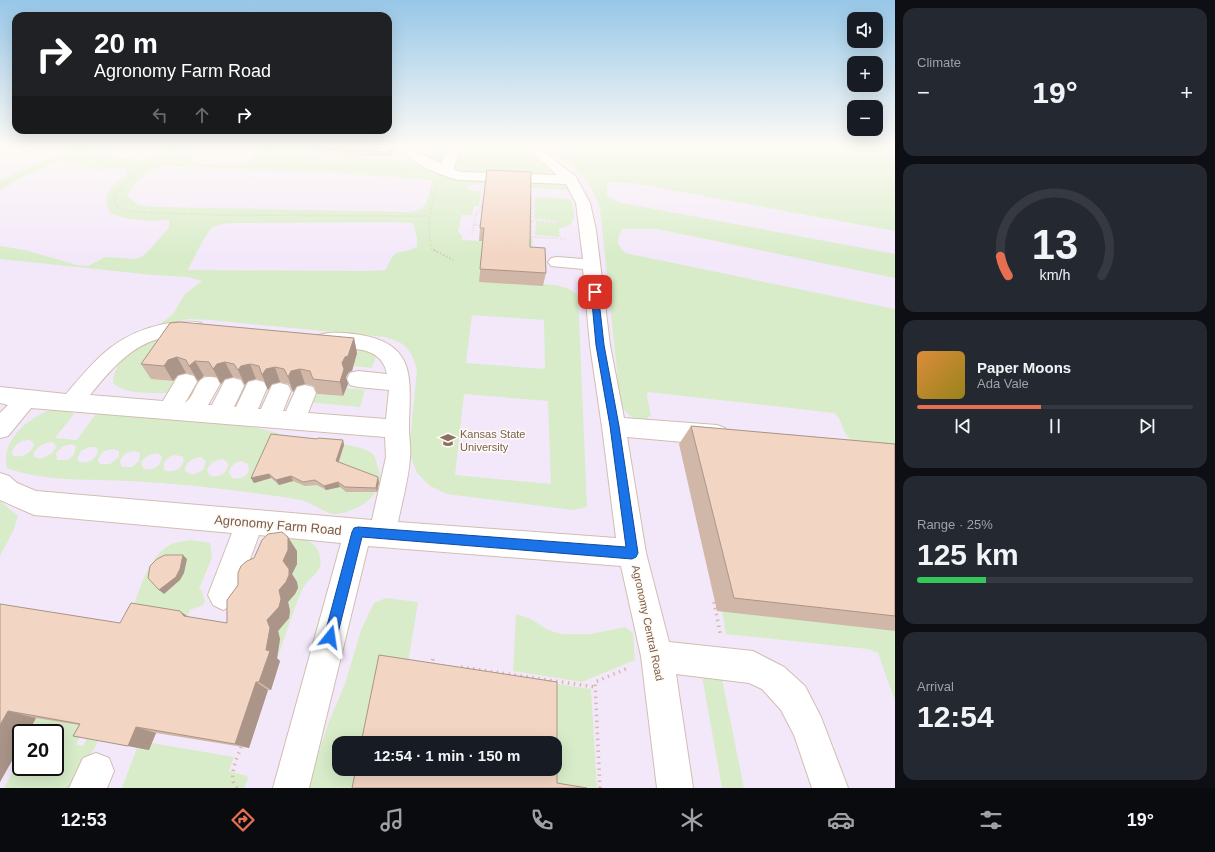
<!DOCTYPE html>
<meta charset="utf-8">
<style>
:root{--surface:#171b24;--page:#242831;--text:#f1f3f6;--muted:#9ea1a6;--line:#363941;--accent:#e76f51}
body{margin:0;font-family:Helvetica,sans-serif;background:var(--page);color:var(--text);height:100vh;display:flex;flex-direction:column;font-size:15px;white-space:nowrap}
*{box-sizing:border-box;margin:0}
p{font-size:13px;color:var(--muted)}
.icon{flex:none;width:22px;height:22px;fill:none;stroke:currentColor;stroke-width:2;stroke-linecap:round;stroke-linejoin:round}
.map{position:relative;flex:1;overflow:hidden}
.drawer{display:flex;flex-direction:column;gap:8px;padding:8px;background:#0d0f14;width:320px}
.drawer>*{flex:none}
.guide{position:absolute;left:12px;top:12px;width:380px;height:122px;border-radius:12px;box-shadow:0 4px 16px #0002;background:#202124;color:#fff;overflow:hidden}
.buttons{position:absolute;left:847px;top:12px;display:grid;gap:8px}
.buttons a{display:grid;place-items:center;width:36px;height:36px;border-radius:8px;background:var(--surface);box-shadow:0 4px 16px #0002;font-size:20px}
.speed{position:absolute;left:12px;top:724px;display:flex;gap:8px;font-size:20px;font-weight:700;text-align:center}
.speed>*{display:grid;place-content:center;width:52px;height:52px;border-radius:50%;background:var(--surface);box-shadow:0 4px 16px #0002;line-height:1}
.speed .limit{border:2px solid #111;border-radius:6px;background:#fff;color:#111}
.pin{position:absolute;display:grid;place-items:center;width:34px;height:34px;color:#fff;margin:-17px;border-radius:8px;box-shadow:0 2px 6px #0006}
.me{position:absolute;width:44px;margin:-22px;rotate:15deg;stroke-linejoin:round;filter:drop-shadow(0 0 3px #0008)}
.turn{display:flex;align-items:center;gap:14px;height:84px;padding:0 16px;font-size:18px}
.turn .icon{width:52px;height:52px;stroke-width:2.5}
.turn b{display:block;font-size:28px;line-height:34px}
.lanes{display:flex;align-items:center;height:38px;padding:0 16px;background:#0003;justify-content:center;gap:20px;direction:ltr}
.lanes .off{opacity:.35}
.big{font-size:30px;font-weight:700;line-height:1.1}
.drawer .card{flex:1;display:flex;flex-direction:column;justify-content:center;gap:6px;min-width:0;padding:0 14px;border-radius:12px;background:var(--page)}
.drawer .dial{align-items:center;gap:0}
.dial svg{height:104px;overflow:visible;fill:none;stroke:var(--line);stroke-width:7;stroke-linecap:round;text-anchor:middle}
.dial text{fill:var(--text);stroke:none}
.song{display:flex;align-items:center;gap:12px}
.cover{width:48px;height:48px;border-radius:6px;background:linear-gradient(135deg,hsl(30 70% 55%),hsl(50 70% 35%))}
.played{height:4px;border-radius:2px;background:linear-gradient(90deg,var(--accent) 45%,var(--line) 45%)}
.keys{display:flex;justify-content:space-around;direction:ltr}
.heat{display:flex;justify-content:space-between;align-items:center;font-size:22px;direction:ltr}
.charge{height:6px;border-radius:3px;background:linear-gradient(90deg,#34c759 25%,var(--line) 0)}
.trip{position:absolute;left:332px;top:736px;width:230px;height:40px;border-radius:12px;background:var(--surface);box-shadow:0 4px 16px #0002;font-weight:700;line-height:40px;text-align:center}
.menu{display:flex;height:64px;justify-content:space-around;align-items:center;background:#090b0e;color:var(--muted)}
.menu .icon{width:28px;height:28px}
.menu .on{color:var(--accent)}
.menu b{font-size:18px;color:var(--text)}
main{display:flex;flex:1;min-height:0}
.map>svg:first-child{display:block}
.education{fill:#f3e8fa;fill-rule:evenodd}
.green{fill:#d8ecc9;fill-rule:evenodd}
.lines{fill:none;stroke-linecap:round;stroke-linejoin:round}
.minor-casing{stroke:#d1beb0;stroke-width:2}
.path-far2{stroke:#d9b8a5;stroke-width:1.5;stroke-dasharray:0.5 2;stroke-linecap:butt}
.path-far1{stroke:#d9b8a5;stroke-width:2;stroke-dasharray:1 2.5;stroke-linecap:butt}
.path{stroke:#d9b8a5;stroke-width:3.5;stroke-dasharray:1.5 4.5;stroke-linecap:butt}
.minor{fill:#fff;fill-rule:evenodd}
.wall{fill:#d1b7a8}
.shaded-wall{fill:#aa9588}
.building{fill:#f3d5c3;stroke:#aa9588}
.route{fill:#1a73e8;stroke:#114b97}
.labels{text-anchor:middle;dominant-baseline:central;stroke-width:3;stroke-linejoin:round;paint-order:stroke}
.education-label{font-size:11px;fill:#785e54;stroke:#fffaf3;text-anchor:start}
.street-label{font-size:11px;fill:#7a5c4d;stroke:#fffaf3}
.near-street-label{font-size:13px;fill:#7a5c4d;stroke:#fffaf3}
</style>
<main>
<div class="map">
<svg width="895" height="788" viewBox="0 0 895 788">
<rect width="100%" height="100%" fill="#fdf6ec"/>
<path class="education" d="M0,147H895V788H0ZM21,733H55V767H21ZM339,743H555V769H339Z"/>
<path class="green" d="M73,147H111L103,154L105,156L142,160L149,158L167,147H199L189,156C196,169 238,164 251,161L258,147H319L315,148L312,153L345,155L348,151L366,157L415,162L453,178L559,184L565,186L568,190L469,184L468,190L481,191L479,206H474L472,215H462L458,232L462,236V240L528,244V238L533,239L532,249L543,286V284C555,285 571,286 578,296L587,507L573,510L447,494L430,486L417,473L409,452L417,370C411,349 406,343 385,337L210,320L189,319L160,324L173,314L185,294L202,281L188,277L153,275L0,259V246L25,250L77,265L88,266L105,257L134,259L142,257L151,248L169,228V220C150,221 128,221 110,213C100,192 114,185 128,173L123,167L101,170L63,162L52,164L25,176L0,191V180ZM166,166L325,172L432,180C429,195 429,210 411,212L158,207L138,205L127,196C136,180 148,169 166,166ZM386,222L413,223L417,238V247C397,256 395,246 386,270L369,271L188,270C191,263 207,231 213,227C221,223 231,223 240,223ZM472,315L544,320L545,369L466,363ZM464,394L548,401L551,484L455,475Z
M435,147H450L439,164L432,161L431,156Z
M462,147H522L551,172L547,175L537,176L464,172L458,170L455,164Z
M546,147H884L889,152L887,153L895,161V231L633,183L607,182V195L611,199L622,203L895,254V278L657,229H623L619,235L618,244L625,253L895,309V455C883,451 856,446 848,437C842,430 842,418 834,413L648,392L647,397L651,415L645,420C632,420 622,412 620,399L600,208C589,175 573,166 546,147Z
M535,197L571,199C575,213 578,226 559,228L560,237L535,235L536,222L559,223V221L534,219Z
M176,329L152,379L180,382L169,393C152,393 126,395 113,383C116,347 148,341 176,329Z
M329,343L377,353L372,368L353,366L358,352L327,349Z
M346,388L365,390L360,407L307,402L310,394L343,396Z
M53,409H65L74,414L55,438L77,440L95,415V412L241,424L278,433L280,439C303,442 351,441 370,452C376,456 376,460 377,465C378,470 381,474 380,480C378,500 352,513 335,514C327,514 312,503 301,500C244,491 187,484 130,481C89,479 45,482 7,468C0,440 30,416 53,409ZM30,440L34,444C32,453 23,458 13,456L12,453C14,444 21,440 30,440ZM52,442L55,444L56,448L51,454L40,459L34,457V453C38,446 44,443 52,442ZM70,444L76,446L74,455L67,460H57L56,453L62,447ZM89,447H96L98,450C97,459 88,464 79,462L77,459L81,451ZM113,449L119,451V457L110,464H100L98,461V458L104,451ZM134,451L140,453L139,461L132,467H122L120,462C122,455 127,452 134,451ZM158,453L162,457C161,467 153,471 144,469L141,464C144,456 150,454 158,453ZM176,455L183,457C186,468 173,474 164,470V462L171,456ZM201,457L206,461L203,470L193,475L186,472L185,469C187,461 193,458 201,457ZM223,459L228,463C228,473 220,478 210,476L207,471C209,463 215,460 223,459ZM242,461L248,464C252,475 241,480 232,478L229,473C230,466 235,462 242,461Z
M0,501L18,516L14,529L0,556Z
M278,535C293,537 318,537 320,557C321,561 321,565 319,569C314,577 307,579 302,590C292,613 285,637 277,660L223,632Z
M191,540L210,543L212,558L199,589L202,591L205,602L203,605L190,610L177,644L134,606C139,588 151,554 170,545C176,542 185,541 191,540Z
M386,598L418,602L407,669L368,743H339V769H363L359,788H307L328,724L345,684L361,630L374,603Z
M722,611L895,631V701L878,653L868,649L726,634Z
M516,614L531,619L548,630L562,634H590L625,627L633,633L635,660L582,682L513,671Z
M702,676L722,679L744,788H722Z
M523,679L591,689L597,788H567L550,785L555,769V743Z
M0,711L86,726L76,744L83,746L87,738L98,741L73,788H4L21,758V767H55V733H35L40,724L0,717Z
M152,743L234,757L229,771L247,776L248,779L244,788H122L137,748L149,750Z"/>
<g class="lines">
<g class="minor-casing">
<path id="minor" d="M398,147H410L413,149L442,164L443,157L450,147H462L457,157L454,169L461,172L557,175L525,147H538L576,177L590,203L596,230L610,345L624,418L717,425L725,428L729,435L725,442L717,445L627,437L646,553L669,642L753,651L784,667L805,686L821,717L848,788H812L794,735L781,710L762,689L749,683L676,674L693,788H657L641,656L621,566L368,546L309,788H273L341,543L259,535L233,605L223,610L213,605L208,595L232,533L34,515L0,500V473L9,476L17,483L36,491L372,520L386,457L385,437L31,408L8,436L0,438V413L8,405L0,403V387L66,394C97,358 116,334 164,324C176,322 189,320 201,323L204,328L201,333C187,337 172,335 158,339C129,347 108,373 90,395L163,401L178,376L186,374L194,376L197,382L185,403C198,394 194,371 217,378L220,384L208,405H212L225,380L233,378L241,380L244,386L234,407H236L248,382L256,380L264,382L267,388L258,409H261L272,385L280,383L288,385L291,391L283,411H286L297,387L305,385L313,387L316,393L308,413L386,419L389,390L358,387L350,385L347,379L350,373L358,371L387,374C381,341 342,351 319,345L316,340L319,335C332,331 348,333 361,335C420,345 409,385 409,429C409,438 411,448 410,457C409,477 402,502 398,522L616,538L602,427L590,345L583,269L551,266L548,262L551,258L557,257L583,259L576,203L566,184L459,180C441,176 408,162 398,147Z
M96,753L109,758L114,771L107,788H69L83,758Z"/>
</g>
<path class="path-far2" d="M175,147C153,162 130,174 114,197L117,207L134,212L220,215L427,216
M69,155L120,164L221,166L264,165L402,171
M264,164L272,147
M0,186L45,164L89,147
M532,196L531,237L567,239
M531,221L559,222
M474,225H482
M472,233L476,214L481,209L483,194
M436,251L432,249C426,225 430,210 437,187"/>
<path class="path-far1" d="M434,250L453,260"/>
<path class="path" d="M714,602L720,633
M433,659L432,663H434
M461,667L595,687
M237,788C227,778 237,759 241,747
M600,788L595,682L628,668"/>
<use href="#minor" class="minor"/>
</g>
<path class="wall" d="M315,147H395L390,157L315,153L314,148Z
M487,170L530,247L546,273L543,286L479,282L483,241H479L480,228Z
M170,323L354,338L357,353L352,371L349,372L346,377L348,384L343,396L317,394L314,386L305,384L297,386L293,392L289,384L280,382L272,384L268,390L264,381L256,379L248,381L245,385L241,379L233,377L225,379L221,384L217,377L204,376L198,381L194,375L186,373L178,375L173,381L151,379L141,364Z
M691,426L895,444V631L717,611L679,444Z
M317,439L343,440L344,445L339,462L379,482L377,492H346L340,487L326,490L317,485L305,486L293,481L279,485L271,478L254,483L251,478Z
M297,551V564L292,574L297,582L298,588L295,594L288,602L290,611L289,618L278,631L280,639L277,658L280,661L271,690H268L249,748L156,733L149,750L73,736L79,725L36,718L28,733H21L0,782V604L120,623L180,611L188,617L227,623Z"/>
<path class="shaded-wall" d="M392,147H395L390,157L389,152Z
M354,338L357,353L352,371L349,372L346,377L348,384L343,396L340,382L342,363Z
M177,357L186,373L178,375L173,381L164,366L168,360Z
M195,361L204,376L198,381L189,366Z
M225,362L233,377L225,379L221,384L213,369L217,364Z
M250,364L256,379L248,381L245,385L238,370L241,366Z
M275,367L280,382L272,384L268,390L262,375L266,369Z
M300,369L305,384L297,386L293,392L288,377L291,371Z
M343,440L344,445L337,466L336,461Z
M269,474L271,478L254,483L251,478Z
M291,476L293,481L279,485L276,480Z
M378,477L379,482L377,492L376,488Z
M338,482L340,487L326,490L324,486Z
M288,537L297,551V564L292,574L297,582L298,588L295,594L288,602L290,611L289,618L278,631L280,639L277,658L280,661L271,690L259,682L266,650L267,620L279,590L283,561Z
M183,555L187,559L184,573L180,580L164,594L159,590Z
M180,611L195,622L184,616Z
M256,682L268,690L249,748L235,744Z
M8,711L36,718L28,733H21V745L0,782V725Z
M136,727L156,733L149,750L128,746Z"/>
<path class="building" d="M315,147H392L389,152L314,148Z
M487,170L531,172L530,247L545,248L546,273L480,269L484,228H480Z
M180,322L354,338L348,356L345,357L342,363L344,369L340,382L313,379L310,371L300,369L291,371L288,377L284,369L275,367L266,369L262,375L259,366L250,364L241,366L238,370L234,364L225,362L217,364L213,369L209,362L195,361L189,366L186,360L177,357L168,360L164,366L141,364L170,323Z
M691,426L895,444V616L734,598Z
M271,434L317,439L318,438L343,440L336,461L378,477L376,488L345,487L338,482L324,486L315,480L303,482L291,476L276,480L269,474L251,478Z
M282,532L288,537V550L283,561L289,569V575L286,582L279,590L281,599L279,607L267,620L270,628L266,650L270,651L259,682H256L235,744L136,727L128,746L73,736L80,724L8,711L0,725V604L120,623L131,603L180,611L184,616L227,623V600L238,585V573L241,566L247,561L254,558L262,540L268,534Z
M165,555H183L180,569L176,577L159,590L148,578L150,566L157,559Z
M379,655L557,682V783L587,788H352L356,769H555V743H361Z"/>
<linearGradient id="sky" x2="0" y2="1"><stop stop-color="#97c7e8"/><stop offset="0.57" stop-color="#fefbf6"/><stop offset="1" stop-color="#fefbf6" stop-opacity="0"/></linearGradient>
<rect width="895" height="257" fill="url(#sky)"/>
<path class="route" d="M595,289L598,292L604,345L619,426L638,553L636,557L632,559L362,537L337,637L335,642L330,644L326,642L324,637L352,532L354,528L358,527L626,547L610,426L596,345L591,292Z"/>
<defs>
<g id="university-bare" transform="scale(1.2)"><path d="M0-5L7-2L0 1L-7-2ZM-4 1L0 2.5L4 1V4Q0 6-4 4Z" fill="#8d6e63" stroke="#fffaf3" stroke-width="2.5" paint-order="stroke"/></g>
</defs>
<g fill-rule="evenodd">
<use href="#university-bare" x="448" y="440"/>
</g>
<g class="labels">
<g class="education-label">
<text x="460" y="434">Kansas State<tspan x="460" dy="13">University</tspan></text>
</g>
<g class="street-label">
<text transform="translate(648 623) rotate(78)">Agronomy Central Road</text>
</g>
<g class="near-street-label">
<text transform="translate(278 525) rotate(5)">Agronomy Farm Road</text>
</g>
</g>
</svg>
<div class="buttons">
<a><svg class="icon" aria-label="sound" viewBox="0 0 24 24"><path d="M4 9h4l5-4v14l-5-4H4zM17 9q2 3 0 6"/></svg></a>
<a>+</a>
<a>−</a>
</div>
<div class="speed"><div class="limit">20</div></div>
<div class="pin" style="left:595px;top:292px;background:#d93025"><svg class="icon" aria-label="arrive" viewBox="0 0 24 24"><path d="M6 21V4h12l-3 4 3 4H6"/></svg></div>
<svg class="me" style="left:330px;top:637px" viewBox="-20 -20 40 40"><path d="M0-17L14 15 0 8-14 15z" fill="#1a73e8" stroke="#fff" stroke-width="4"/></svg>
<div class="trip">12:54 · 1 min · 150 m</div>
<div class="guide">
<div class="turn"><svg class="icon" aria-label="right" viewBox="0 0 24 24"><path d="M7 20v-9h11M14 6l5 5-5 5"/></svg><div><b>20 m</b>Agronomy Farm Road</div></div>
<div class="lanes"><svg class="icon off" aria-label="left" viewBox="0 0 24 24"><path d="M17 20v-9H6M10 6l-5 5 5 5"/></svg><svg class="icon off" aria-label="ahead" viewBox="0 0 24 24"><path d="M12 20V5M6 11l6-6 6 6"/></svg><svg class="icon" aria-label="right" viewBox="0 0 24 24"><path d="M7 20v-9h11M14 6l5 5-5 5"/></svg></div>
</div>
</div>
<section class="drawer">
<div class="card"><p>Climate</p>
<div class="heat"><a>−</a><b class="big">19°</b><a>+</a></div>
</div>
<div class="card dial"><svg viewBox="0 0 100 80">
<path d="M14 69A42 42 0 1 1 86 69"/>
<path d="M14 69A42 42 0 0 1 8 54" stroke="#e76f51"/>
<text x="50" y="56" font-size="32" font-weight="700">13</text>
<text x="50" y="72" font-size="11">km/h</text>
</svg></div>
<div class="card">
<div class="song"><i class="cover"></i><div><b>Paper Moons</b><p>Ada Vale</p></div></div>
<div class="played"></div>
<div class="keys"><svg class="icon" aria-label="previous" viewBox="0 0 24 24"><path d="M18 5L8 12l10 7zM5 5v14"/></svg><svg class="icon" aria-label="pause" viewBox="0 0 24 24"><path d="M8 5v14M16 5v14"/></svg><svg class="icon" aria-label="next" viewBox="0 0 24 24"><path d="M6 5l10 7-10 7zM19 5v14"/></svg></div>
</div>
<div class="card"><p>Range · 25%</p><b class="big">125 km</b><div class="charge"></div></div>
<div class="card"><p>Arrival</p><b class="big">12:54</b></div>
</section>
</main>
<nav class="menu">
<b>12:53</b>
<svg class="icon on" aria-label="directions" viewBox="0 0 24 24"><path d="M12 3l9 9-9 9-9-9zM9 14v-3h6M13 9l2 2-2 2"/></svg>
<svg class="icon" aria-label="music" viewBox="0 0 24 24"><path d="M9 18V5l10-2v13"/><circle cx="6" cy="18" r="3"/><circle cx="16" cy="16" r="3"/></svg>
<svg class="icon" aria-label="phone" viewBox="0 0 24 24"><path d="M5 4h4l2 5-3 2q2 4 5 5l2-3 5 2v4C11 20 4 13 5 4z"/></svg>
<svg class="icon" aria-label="climate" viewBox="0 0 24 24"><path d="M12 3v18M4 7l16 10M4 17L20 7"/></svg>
<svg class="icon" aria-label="car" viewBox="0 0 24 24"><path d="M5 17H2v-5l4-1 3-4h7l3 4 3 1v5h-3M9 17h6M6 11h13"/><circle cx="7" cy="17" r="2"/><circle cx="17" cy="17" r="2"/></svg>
<svg class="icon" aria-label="filters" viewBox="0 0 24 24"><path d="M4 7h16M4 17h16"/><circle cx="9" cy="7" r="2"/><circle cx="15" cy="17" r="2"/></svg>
<b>19°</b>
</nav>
